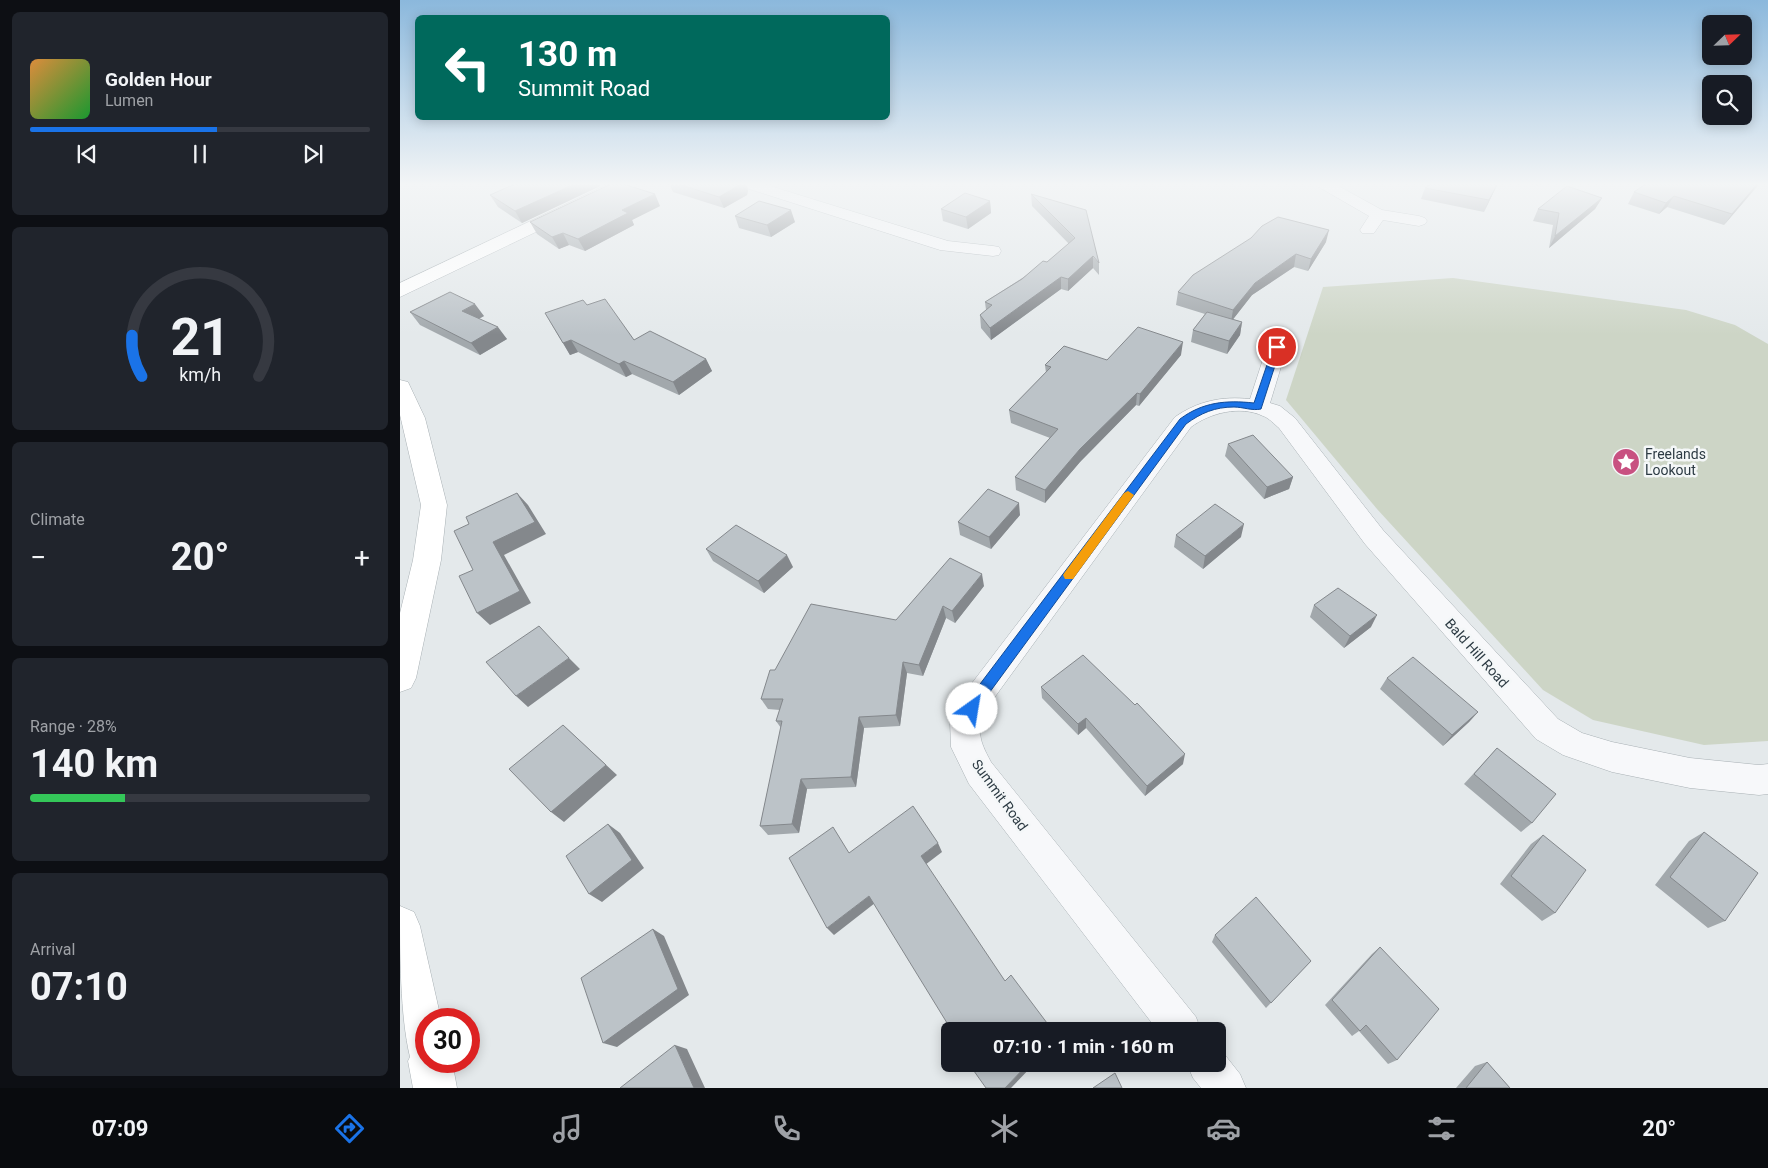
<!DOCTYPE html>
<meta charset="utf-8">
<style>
:root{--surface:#171b24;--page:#20242c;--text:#f1f3f6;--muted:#9ea1a6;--line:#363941;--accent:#1a73e8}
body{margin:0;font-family:Roboto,sans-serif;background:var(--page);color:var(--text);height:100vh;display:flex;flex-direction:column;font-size:19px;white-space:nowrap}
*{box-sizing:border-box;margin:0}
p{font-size:16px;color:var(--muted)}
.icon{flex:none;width:28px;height:28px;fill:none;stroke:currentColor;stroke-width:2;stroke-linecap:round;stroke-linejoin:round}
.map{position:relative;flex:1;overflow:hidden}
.drawer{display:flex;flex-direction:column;gap:12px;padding:12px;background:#0d0f14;width:400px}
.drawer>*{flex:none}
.guide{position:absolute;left:15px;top:15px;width:475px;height:105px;border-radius:8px;box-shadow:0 2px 12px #0003;background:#00695c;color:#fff;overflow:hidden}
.needle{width:32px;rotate:67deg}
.controls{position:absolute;left:1302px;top:15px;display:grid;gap:10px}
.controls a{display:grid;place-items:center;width:50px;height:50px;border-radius:8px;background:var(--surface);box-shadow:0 2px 12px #0003;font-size:25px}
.speed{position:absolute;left:15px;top:1008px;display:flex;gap:10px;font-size:25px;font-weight:700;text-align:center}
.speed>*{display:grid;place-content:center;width:65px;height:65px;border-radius:50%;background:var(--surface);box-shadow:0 2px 12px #0003;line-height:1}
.speed .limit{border:8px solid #d22;background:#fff;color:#111}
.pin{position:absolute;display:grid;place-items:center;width:42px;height:42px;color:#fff;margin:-21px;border:2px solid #fff;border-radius:50%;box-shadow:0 1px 5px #0007}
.me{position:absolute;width:55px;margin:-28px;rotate:32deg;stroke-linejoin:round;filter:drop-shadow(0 0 4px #0008)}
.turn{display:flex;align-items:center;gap:18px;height:105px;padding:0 20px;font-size:22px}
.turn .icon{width:65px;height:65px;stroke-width:2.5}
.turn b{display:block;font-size:35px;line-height:42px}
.big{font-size:38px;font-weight:700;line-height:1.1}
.drawer .tile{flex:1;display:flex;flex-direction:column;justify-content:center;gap:8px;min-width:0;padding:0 18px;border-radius:8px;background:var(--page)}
.drawer .dial{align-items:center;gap:0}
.dial svg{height:130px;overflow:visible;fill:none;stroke:var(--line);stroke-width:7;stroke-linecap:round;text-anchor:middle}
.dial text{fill:var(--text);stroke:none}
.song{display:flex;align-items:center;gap:15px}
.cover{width:60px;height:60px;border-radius:8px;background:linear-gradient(135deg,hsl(30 70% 55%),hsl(130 70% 35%))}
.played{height:5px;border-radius:2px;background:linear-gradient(90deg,var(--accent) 55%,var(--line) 55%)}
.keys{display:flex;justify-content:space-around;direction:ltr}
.heat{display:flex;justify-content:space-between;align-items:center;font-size:28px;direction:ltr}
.charge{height:8px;border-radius:4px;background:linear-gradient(90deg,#34c759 28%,var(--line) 0)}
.trip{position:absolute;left:541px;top:1022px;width:285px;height:50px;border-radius:8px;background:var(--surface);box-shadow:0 2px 12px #0003;font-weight:700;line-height:50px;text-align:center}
.menu{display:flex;height:80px;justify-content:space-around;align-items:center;background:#090b0e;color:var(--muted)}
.menu .icon{width:35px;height:35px}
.menu .on{color:var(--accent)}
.menu b{font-size:22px;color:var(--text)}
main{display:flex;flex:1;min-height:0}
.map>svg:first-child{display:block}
.green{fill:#cdd5c6}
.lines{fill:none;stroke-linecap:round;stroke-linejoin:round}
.street-casing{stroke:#a9b1b5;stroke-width:1}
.secondary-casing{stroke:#a9b1b5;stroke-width:1}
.street{fill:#f7f8fa;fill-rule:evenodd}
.secondary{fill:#fff;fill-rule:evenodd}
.wall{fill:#a2a8ac}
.shaded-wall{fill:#84888c}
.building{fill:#bcc3c8;stroke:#84888c}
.route{fill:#1a73e8;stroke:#114b97}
.slow{fill:#f59e0b}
.labels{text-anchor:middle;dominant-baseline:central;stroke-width:5;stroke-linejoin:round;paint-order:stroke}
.poi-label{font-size:14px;fill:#2c3a43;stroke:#f4f7f8;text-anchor:start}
.street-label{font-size:14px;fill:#2c3a43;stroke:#f4f7f8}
</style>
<main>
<section class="drawer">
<div class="tile">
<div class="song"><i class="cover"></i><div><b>Golden Hour</b><p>Lumen</p></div></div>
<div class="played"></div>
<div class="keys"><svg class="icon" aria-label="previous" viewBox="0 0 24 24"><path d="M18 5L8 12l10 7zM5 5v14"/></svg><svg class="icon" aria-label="pause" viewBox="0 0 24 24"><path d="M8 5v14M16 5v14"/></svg><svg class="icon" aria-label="next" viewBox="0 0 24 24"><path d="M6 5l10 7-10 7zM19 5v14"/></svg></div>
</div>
<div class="tile dial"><svg viewBox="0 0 100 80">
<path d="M14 69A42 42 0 1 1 86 69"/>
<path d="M14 69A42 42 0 0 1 8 44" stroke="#1a73e8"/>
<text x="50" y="56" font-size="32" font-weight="700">21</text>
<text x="50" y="72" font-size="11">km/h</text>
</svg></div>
<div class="tile"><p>Climate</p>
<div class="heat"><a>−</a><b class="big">20°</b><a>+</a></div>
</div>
<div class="tile"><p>Range · 28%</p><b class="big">140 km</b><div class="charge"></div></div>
<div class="tile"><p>Arrival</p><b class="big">07:10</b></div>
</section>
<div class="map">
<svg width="1368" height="1088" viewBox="0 0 1368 1088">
<rect width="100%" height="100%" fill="#e4e9eb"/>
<path class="green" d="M1053,278L1286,310L1335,325L1368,344V741L1304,745L1193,720L1143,690L977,509L886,400L923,287Z"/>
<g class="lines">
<g class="street-casing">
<path id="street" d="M337,183H360L548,241L593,246L599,247L601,251L599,255L593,256L540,250L340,186Z
M914,183H933L982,210L1019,216L1025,218L1027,221L1025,224L1019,226L983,220L974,233H962L960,230L969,216L917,186Z
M877,341L884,343L887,347L870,403L880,406L895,418L983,530L1158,719L1182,733L1212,742L1290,758L1359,765L1368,764V794L1359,795L1290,788L1212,772L1163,755L1136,739L965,544L879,428C874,424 869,418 863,416C840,405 810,413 791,427L589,705C576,730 578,738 591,762L796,1017L801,1031H758L569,784L551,747L550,721L569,687L775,417C798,401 822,396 850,399L867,347L870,343Z
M818,1049L821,1050L840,1074L846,1088H801L793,1078L787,1064H818Z"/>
</g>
<g class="secondary-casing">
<path id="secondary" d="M211,183H232L230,187L0,297V283Z
M0,380L8,382L25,418L47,505L41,560L16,678L11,688L0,692V613L13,560L21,505L0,415Z
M0,906L14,912L20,926L41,1019H26V1061H52L57,1088H13L8,1061L10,1057C0,1016 0,952 0,906Z"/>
</g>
<use href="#street" class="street"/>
<use href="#secondary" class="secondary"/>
</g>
<path class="wall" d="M117,183H198L200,186L122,223L98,207L90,195Z
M269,183H346L348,191L347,195L324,208L273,192Z
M1032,183H1098L1084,212L1021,199L1025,188Z
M1130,183H1143L1137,186Z
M1247,183H1360L1324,225L1267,207L1259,214L1228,204L1234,192Z
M631,194L699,263V275L693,268L668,291L661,289L591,340L581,328L580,315L586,310L585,302L647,262L669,244L632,206Z
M1202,198L1195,209L1149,248L1153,225L1133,221L1138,209Z
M590,201L591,213L568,229L543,221L541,209Z
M260,206L232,220L234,225L185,251L169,245L159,249L137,234L130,222Z
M335,216L395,222L371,237L339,228Z
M926,242L908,271L894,267L852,295L833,319L842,322L840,335L827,354L791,342L793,330L805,314L776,305L778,292Z
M187,305L234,340L306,359L312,371L279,395L232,374L226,377L178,352L170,355L145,313Z
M10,312L84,316L79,319L107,339L80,355L20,325Z
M781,355L739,406L736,405L680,462L645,503L616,490L615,477L650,438L611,423L609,410L646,373L645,365Z
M828,444L893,477L889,489L864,499L825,456Z
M620,515L591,549L560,535L558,522Z
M776,535L841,537L803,569L774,547Z
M306,549L393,567L364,593L313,561Z
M584,586L555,623L546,618L523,676L507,673L500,726L464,728L456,787L407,789L399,833L368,835L360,826L381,728L376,721L380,710L368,709L361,699L496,620Z
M914,605L971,627L944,648L910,617Z
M987,678L1078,712L1069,722L1043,746L980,689Z
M641,687L735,705L783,764L745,796L686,728L678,735L642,698Z
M1097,748L1132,823L1121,832L1064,784Z
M1304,832L1325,921L1308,928L1255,885L1289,841Z
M1143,835L1155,913L1142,921L1100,884L1131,844Z
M815,935L911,961L866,1008L812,942Z
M980,947L997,1060L988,1064L959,1031L952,1036L925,1005L972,954Z
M1087,1062L1110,1088H1056L1075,1066Z"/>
<path class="shaded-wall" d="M177,183H198L200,186L122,223L115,211Z
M343,183H346L348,191L347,195L324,208L319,197Z
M1098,183L1084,212L1089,200Z
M1358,183H1360L1324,225L1332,214Z
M255,194L260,206L232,220L234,225L185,251L178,239L222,210Z
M1274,196L1267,207L1259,214L1266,203Z
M1202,198L1195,209L1149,248L1155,236Z
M590,201L591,213L568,229L566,217Z
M391,210L395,222L371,237L367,225Z
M929,230L926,242L908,271L911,259Z
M163,233L169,245L159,249L152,237Z
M896,254L894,267L852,295L831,322L833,310L855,283Z
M693,256V268L668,291V279Z
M661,277V289L591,340L590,328Z
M75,304L84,316L70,323L62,311Z
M842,322L840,335L827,354L829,341Z
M98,327L107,339L80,355L71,343Z
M171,340L178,352L170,355L163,343Z
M783,342L781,355L739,406L740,394Z
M306,359L312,371L279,395L273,382Z
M224,361L232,374L226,377L219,364Z
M737,393L736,405L680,462L645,503V490L680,449Z
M893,477L889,489L864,499L867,487Z
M117,493L128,505L146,534L104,555L131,603L90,625L77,613L93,542Z
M619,503L620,515L591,549L589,537Z
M844,524L841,537L803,569L805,556Z
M387,555L393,567L364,593L358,581Z
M582,574L584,586L555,623L552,611Z
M543,606L546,618L523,676L519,665Z
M977,615L971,627L944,648L950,636Z
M169,658L180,669L128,707L116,696Z
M503,662L507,673L500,726L496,715Z
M1078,712L1069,722L1043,746L1052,735Z
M459,717L464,728L456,787L451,777Z
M686,718V728L678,735V724Z
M163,725L217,775L164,822L151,812Z
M785,754L783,764L745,796L747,786Z
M401,779L407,789L399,833L392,824Z
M208,824L220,833L244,868L202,902L189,894Z
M538,843L542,852L525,865L521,856Z
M469,896L475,903L434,935L427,928Z
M253,929L264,936L289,995L217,1047L203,1043Z
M275,1045L287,1049L305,1088H294Z
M628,1064H634L611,1088H605Z"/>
<path class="building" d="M117,183H177L115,211L90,195Z
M213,183H220L255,194L222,210L228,213L178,239L163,233L152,237L130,222Z
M275,183H343L319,197Z
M1032,183H1098L1089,200L1025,188Z
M1247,183H1358L1332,214L1274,196L1266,203L1234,192Z
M1167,186L1202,198L1155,236L1159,213L1138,209Z
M565,193L590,201L566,217L541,209Z
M631,194L686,210L699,263L693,256L668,279L661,277L590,328L580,315L592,305L585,302L622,279L643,261L647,262L675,238Z
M359,201L391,210L367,225L335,216Z
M878,217L929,230L911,259L896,254L855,283L833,310L778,292L793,275L851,238L862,226Z
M50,292L75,304L62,311L98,327L71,343L10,312Z
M205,299L234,340L250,331L306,359L273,382L224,361L219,364L171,340L163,343L145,313L183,300L187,305Z
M807,312L842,322L829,341L793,330Z
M738,327L783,342L740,394L737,393L680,449L645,490L615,477L658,429L609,410L651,367L645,365L664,346L707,360Z
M853,435L893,477L867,487L828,444Z
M588,489L619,503L589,537L558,522Z
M117,493L135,522L93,542L120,591L77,613L59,576L73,570L54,531L69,524L66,517Z
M815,504L844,524L805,556L776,535Z
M336,525L387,555L358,581L306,549Z
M550,558L582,574L552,611L543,606L519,665L503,662L496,715L459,717L451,777L401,779L392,824L360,826L382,721H376L383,699H361L370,670H375L411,604L496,620Z
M938,588L977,615L950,636L914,605Z
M139,626L169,658L116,696L86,662Z
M683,655L735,705L737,703L785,754L747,786L686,718L678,724L641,687Z
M1013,657L1078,712L1052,735L987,678Z
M163,725L206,765L151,812L109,769Z
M1097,748L1156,794L1132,823L1074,774Z
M513,806L538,843L521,856L605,981L611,975L653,1031H552L469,896L427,928L389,858L433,827L449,853Z
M208,824L232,860L189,894L166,856Z
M1304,832L1358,873L1325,921L1270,877Z
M1143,835L1186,870L1155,913L1111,876Z
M856,897L911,961L871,1003L815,935Z
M253,929L278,989L203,1043L181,978Z
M980,947L1039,1009L997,1060L966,1025L960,1031L932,1000Z
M275,1045L294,1088H220Z
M1087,1062L1110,1088H1066Z
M569,1064H628L605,1088H586Z
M715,1073L722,1088H693Z"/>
<linearGradient id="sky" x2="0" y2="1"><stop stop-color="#8bb8dc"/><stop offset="0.55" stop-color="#f3f5f6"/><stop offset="1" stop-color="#f3f5f6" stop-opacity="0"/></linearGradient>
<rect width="1368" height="335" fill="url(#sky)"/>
<path class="route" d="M877,344L881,347L861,409C852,411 843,407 834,407C815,407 801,413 786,424L584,700L577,713L572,715L567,713L565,709L574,692L780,419C803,402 826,400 854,403L873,347Z"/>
<path class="slow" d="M728,491L734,495L732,498L673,579H665L663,575L665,572L724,493Z"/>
<defs>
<g id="sight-disc" transform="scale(1.4375)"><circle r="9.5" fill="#c85181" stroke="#f4f7f8"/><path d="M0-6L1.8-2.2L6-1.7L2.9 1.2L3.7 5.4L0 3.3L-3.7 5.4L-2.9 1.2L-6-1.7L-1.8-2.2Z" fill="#fff"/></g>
</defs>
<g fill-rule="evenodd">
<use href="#sight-disc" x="1226" y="462"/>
</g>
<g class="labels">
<g class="poi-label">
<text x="1245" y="454">Freelands<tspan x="1245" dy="16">Lookout</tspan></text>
</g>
<g class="street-label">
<text transform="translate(1077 653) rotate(48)">Bald Hill Road</text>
<text transform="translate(600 795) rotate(54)">Summit Road</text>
</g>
</g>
</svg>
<div class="controls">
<a><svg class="needle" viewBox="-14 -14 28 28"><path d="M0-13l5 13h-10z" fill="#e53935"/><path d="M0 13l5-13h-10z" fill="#9ea1a6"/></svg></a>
<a><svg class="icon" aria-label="search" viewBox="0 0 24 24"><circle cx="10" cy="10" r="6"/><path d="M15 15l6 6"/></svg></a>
</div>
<div class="speed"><div class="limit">30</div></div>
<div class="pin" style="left:877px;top:347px;background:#d93025"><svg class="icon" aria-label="arrive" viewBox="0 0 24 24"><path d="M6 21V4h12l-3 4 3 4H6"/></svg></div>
<svg class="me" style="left:572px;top:709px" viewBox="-20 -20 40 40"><circle r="19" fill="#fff"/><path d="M0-13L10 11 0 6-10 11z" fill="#1a73e8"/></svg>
<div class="trip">07:10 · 1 min · 160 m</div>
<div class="guide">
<div class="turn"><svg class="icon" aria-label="left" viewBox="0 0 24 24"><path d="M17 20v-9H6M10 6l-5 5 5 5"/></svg><div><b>130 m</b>Summit Road</div></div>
</div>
</div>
</main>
<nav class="menu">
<b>07:09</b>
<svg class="icon on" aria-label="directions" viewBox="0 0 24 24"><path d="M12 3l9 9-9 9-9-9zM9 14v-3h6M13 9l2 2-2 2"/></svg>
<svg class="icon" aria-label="music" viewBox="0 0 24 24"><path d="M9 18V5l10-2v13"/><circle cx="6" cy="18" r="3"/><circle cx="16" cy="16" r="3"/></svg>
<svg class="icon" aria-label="phone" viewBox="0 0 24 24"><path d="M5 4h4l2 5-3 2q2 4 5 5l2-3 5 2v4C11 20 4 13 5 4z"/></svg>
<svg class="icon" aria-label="climate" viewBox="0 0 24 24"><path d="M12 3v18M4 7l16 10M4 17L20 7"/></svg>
<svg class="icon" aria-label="car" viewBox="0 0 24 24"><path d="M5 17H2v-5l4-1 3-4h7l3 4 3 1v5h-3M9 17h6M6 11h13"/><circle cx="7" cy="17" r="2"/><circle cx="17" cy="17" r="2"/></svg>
<svg class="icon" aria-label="filters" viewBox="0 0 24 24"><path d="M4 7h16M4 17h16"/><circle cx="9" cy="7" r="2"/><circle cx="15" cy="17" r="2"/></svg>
<b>20°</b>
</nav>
